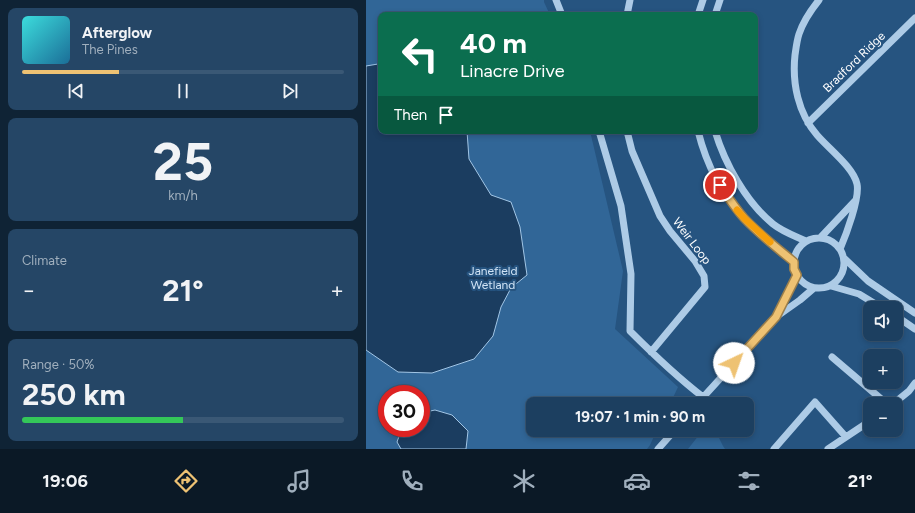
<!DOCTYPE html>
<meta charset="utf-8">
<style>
:root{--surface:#1c3f60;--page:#254666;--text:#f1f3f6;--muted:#a0afbd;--line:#3a5875;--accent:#eec273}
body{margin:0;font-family:Figtree,sans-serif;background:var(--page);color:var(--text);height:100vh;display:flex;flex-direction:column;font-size:15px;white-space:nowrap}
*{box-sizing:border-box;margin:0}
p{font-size:13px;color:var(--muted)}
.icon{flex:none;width:22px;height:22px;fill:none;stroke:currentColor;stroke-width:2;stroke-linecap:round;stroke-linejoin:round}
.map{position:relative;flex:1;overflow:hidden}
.sheet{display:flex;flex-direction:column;gap:8px;padding:8px;background:#0f2335;width:366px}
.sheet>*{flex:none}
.top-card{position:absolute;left:12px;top:12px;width:380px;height:122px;border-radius:8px;box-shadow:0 2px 6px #0003,0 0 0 1px var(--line);background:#0b6e4f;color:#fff;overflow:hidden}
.tools{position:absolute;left:497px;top:301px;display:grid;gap:8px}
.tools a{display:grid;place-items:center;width:40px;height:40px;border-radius:8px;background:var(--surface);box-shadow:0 2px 6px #0003,0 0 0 1px var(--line);font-size:20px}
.speed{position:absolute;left:12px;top:385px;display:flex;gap:8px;font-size:20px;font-weight:700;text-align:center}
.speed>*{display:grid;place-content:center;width:52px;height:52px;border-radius:50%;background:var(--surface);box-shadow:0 2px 6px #0003,0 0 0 1px var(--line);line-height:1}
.speed .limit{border:6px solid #d22;background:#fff;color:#111}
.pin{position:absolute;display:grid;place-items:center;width:34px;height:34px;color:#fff;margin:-17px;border:2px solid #fff;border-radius:50%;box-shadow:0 1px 4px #0007}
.me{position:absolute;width:44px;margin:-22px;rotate:42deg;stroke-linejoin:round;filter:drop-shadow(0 0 3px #0008)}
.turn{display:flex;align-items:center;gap:14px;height:84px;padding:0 16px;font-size:18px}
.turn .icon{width:52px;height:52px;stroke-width:2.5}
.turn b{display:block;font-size:28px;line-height:34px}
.then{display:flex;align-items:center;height:38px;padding:0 16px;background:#0003;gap:8px;font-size:15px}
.big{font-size:30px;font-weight:700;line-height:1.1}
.sheet .widget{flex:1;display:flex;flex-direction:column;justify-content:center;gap:6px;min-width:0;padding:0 14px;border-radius:8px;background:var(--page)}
.sheet .dial{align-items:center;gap:0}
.dial b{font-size:52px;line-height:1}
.song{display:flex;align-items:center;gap:12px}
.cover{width:48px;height:48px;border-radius:6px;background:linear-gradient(135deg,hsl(180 70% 55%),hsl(200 70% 35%))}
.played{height:4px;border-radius:2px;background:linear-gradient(90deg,var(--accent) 30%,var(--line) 30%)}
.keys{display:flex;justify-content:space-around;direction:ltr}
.heat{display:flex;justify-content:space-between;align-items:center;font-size:22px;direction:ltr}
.charge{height:6px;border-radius:3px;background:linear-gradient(90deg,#34c759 50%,var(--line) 0)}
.trip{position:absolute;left:160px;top:397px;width:228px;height:40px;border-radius:8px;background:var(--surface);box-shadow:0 2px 6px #0003,0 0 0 1px var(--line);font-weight:700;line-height:40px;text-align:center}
.menu{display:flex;height:64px;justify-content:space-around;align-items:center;background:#0b1926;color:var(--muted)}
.menu .icon{width:28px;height:28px}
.menu .current{color:var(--accent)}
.menu b{font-size:18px;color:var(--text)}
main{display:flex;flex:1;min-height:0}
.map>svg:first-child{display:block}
.green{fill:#316697;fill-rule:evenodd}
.water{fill:#1b3d60;stroke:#a2c6e6}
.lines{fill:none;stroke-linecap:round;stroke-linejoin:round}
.minor{stroke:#adcbe6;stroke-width:7}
.route-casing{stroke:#9b7e4b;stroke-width:10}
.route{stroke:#eec273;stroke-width:7}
.slow{stroke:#f59e0b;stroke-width:7}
.labels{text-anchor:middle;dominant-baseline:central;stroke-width:4;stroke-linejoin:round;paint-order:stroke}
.street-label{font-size:12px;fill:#fff;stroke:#265480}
.park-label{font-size:12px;fill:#d0e3f5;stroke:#265480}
</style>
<main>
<section class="sheet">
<div class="widget">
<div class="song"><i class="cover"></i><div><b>Afterglow</b><p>The Pines</p></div></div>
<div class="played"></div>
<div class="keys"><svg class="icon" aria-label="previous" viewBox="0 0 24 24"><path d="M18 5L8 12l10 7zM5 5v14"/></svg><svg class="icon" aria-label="pause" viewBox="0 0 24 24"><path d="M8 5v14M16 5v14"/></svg><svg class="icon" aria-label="next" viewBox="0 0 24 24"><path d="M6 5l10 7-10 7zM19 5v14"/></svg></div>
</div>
<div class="widget dial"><b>25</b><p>km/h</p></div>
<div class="widget"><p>Climate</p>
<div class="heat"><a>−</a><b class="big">21°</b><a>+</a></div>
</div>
<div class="widget"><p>Range · 50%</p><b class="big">250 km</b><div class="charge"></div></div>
</section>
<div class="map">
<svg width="549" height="449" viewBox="0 0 549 449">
<rect width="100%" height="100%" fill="#265480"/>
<path class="green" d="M0,0H178V2L184,15H15V131H224L257,271L249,329L312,387L304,404H167V430H291L284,445L281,449H0ZM21,394H55V428H21Z
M337,430H349L357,446L359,449H322Z"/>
<path class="water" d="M15,62V131H101L103,159L125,195L145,202L154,227L161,275L145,288L135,307L127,336L108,359L66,373L32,372L0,350V66L12,64Z
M69,410L86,415L102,431L100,449H35L31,442L36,428H55V413Z"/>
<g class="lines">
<path class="minor" d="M190,0L196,15
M453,0C445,10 437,22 433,34C431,40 430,48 429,55C426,83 432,113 451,135C463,149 487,167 491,184C494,198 480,235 474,249
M261,15L264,0
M332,15L337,0
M349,15L354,0
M442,123L549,18
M233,131L255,206L265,274L264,331C287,354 311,377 337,397
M261,131L266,151L294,216L304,231L329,261L338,276L339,287L285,352
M332,131C340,163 356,195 379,219C394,235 411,248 428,262
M349,131C359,164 380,202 407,224C417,232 429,236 440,241
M455,237L489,201
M428 263a25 25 0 1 1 50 0a25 25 0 1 1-50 0Z
M479,259L502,281L549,313
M465,286L493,294L516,308
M410,316L431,275
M530,316L549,329
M466,357L521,404
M331,404L410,317L434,300L448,288
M527,404L543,391L549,383
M292,449L309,430
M408,449L449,402L480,437
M462,449L504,421"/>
</g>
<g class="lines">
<g class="route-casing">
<path id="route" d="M354,185C362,197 369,208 378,218C393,234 411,248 428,262V269L431,275L410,317L368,363"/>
</g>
<use href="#route" class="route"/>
<path class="slow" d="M371,210L379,219L404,242"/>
</g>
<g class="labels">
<g class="street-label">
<text transform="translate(488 62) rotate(-44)">Bradford Ridge</text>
<text transform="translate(326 241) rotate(53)">Weir Loop</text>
</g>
<g class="park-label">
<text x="127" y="271">Janefield<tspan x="127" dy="14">Wetland</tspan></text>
</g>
</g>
</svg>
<div class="tools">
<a><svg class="icon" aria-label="sound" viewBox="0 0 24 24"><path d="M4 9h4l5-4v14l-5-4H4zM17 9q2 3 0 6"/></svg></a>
<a>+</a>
<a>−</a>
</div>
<div class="speed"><div class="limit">30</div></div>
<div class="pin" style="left:354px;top:185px;background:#d93025"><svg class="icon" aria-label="arrive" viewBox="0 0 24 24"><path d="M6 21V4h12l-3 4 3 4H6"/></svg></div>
<svg class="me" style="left:368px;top:363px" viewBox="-20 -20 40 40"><circle r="19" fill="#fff"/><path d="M0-13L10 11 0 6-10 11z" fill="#eec273"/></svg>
<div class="trip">19:07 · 1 min · 90 m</div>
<div class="top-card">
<div class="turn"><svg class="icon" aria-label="left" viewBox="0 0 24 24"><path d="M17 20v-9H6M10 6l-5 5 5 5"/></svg><div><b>40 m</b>Linacre Drive</div></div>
<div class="then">Then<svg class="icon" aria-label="arrive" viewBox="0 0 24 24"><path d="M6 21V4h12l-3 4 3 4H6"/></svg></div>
</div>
</div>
</main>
<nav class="menu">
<b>19:06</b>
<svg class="icon current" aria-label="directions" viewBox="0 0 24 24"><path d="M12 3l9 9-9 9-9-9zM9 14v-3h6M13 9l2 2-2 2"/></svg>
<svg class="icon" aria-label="music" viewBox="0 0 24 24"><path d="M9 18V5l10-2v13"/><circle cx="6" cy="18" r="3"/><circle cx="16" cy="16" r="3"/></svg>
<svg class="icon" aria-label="phone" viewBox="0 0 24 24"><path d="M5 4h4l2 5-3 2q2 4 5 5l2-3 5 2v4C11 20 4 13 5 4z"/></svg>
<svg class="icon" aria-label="climate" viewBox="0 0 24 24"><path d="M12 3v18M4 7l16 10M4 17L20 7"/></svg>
<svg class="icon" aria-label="car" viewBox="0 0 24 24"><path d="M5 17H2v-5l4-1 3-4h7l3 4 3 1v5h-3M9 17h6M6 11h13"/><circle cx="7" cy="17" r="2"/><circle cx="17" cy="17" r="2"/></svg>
<svg class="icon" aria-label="filters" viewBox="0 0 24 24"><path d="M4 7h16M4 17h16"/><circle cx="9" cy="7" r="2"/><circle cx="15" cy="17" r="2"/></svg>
<b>21°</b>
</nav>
